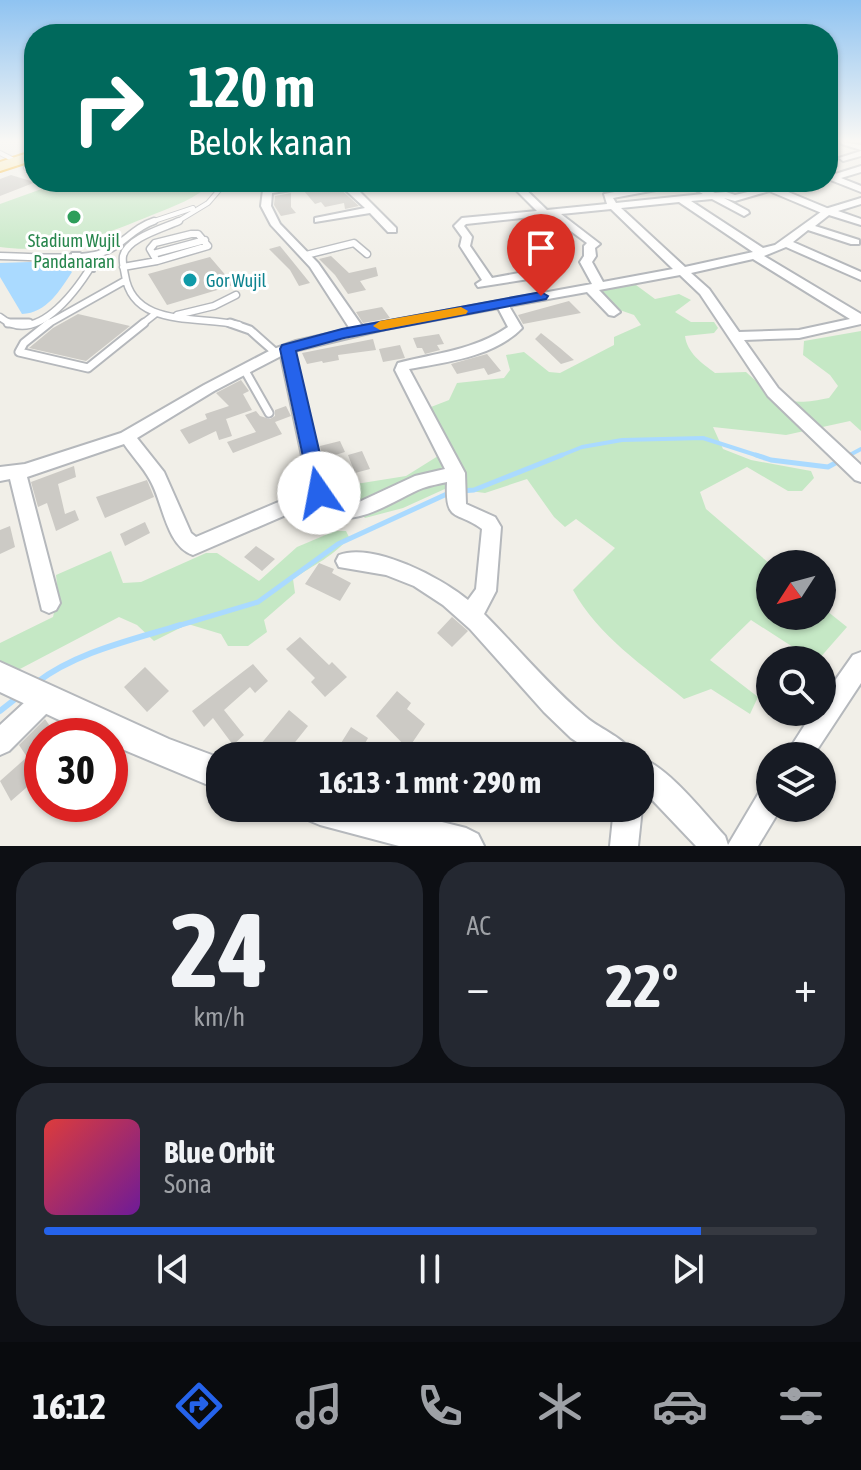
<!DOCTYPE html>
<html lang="id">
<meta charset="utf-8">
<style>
:root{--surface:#171b24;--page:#242831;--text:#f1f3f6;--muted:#9ea1a6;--line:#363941;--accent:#2563eb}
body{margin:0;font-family:"Asap Condensed",sans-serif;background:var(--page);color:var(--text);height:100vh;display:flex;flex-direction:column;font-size:30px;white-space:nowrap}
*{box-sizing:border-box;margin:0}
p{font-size:26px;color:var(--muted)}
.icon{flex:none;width:44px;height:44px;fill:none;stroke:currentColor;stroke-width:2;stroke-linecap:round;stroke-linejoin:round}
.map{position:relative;height:846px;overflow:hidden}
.panel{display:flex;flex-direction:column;gap:16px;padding:16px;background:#0d0f14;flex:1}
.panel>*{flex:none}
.top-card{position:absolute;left:24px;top:24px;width:814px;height:168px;border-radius:32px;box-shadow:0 2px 6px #0004;background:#00695c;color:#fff;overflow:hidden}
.needle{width:52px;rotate:234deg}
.controls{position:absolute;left:756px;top:550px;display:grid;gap:16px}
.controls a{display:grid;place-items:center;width:80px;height:80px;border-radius:50%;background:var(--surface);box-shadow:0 2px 6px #0004;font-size:40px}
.speed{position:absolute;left:24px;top:718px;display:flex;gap:16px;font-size:40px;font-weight:700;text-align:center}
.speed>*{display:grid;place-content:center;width:104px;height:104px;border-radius:50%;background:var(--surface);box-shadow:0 2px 6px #0004;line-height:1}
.speed .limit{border:12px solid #d22;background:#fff;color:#111}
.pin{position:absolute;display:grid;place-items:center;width:68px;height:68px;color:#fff;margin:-82px -34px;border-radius:50% 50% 50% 0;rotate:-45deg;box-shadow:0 0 8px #0007}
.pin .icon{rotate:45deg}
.me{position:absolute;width:88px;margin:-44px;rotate:348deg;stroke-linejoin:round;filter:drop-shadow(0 0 6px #0008)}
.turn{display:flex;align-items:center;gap:28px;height:168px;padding:0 32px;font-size:36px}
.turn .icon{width:104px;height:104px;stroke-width:2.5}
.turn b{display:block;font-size:56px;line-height:68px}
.big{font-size:60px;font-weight:700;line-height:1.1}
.panel .tile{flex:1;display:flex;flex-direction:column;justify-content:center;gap:12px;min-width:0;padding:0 28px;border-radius:32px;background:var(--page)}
.panel .dial{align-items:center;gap:0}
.dial b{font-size:104px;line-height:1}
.song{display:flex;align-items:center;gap:24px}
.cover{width:96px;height:96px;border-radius:12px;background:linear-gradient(135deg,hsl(0 70% 55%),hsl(280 70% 35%))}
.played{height:8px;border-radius:4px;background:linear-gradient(90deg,var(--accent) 85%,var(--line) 85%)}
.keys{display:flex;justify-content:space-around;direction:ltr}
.heat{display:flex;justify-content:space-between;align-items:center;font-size:44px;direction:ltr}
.panel .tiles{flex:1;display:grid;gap:16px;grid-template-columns:1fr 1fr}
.tile:last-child{grid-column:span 2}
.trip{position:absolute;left:206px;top:742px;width:448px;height:80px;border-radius:32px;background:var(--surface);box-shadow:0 2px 6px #0004;font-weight:700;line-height:80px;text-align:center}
.tab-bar{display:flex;height:128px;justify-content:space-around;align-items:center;background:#090b0e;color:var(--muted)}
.tab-bar .icon{width:56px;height:56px}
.tab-bar .current{color:var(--accent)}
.tab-bar b{font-size:36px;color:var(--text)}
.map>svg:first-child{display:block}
.green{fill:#c5e8c5}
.water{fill:#aadaff}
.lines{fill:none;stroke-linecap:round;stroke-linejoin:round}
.stream-far2{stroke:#aadaff;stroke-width:4}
.stream-far1{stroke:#aadaff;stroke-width:5}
.stream{stroke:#aadaff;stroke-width:6}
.building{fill:#cccac5}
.service-far2-casing{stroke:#b5b8bc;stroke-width:6}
.service-far1-casing{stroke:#b5b8bc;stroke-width:9}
.service-casing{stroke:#b5b8bc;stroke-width:11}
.minor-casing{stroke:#b5b8bc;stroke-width:4}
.tertiary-casing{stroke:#b5b8bc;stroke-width:4}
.trunk-casing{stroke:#f9ab00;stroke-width:4}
.service-far2{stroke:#fff;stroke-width:4}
.service-far1{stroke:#fff;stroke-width:6}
.service{stroke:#fff;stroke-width:7}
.minor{fill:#fff;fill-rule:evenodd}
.tertiary{fill:#fff;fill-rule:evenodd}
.trunk{fill:#feeaa1;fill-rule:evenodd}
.route{fill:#2563eb;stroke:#184099;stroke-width:2}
.slow{fill:#f59e0b}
.leisure-dot{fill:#2e9e5b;stroke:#fff;stroke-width:3}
.culture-dot{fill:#0f9aa8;stroke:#fff;stroke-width:3}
.labels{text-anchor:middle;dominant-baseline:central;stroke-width:6;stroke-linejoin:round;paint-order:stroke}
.far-leisure-label{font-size:18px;fill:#27864d;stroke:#fff}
.far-culture-label{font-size:18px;fill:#0d838f;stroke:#fff;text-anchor:start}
</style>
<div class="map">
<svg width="861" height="846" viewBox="0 0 861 846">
<rect width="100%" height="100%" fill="#f1efe8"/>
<path class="green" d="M61,182H213C196,199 174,206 152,215C103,235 55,255 0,247V204Z
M626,283L636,285L655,299L679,294L691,300L675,312L691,322H714L718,328L714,333L685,336C687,353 702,363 715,373L746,372C777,400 787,407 829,398L838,386L830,375L803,355L804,341L861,331V431L850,421L786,435L713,427L723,449L751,460L811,471L814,478L802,491H788L747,467L700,492L706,509L770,564V616H822V607L847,627L818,660H813L751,620L710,660L758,697L750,714L711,689L684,699C644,666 598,636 573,590L615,548L576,519L565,527L554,517L527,479L485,493L447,488L403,508L365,518L340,494L356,484L406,476L446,451L431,407L449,400L457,383L504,378L510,370L506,355L524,352L549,372L560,373L614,345V337L641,325L634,315L614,308L599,291Z
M335,531H346L349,537C336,555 312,566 293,579L295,593L264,620L267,632L248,646H228L221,634L188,624L154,641L137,625L119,617L18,670L0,664V643L53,617L58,595L56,575L111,551L123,583L141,582L206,553H217L259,581L297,547Z"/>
<path class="water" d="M60,261L72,272C60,290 47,313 22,314L0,277V263Z"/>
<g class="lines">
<path class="stream-far2" d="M557,457L582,447L622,440L703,438L762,457
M846,457L861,449"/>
<path class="stream-far1" d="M756,455L771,460L828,467L850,455
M461,491L474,490L562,455
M174,627L258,602L338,544L449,493"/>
<path class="stream" d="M36,683C76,652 132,640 180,625
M0,711L19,696"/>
</g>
<path class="building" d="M11,175L34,182H36L0,196V179Z
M337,186L359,206L345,209L344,203L325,207L321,202L315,204L304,191Z
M291,193V207L296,213L281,216L274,205L275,196Z
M280,246L289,257L310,283L299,286L290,270L269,249Z
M331,256L349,273L376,267L378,276L360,281L366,290L348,294L335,275L319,259Z
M210,257L234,285L167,305L148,274Z
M569,301L581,313L523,324L518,315Z
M382,307L390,318L363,323L356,312Z
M78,314L130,326L86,361L29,348L53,328Z
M541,333L560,348L574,360L561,364L535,339Z
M439,334L444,344L437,345L440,350L425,354L422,348H417L413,338Z
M373,339L376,350L338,355L339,360L323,363L322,361L307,364L302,353Z
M400,345L405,358L383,362L379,349Z
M487,354L501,371L488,375L484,368L457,374L451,364Z
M241,380L249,391L243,394L252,410L226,419L232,436L219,440L216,431L189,444L180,430L207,419L205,414L229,406L216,393Z
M286,406L291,416L275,422L282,434L233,453L227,442L256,432L245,415L256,411L260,416L270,419L275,416V410Z
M340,441L345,452L322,459L320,446Z
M362,451L370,469L355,473L348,455Z
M74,466L76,477L58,484L65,514L75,510L79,520L56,531L47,503L38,507L31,482Z
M147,480L154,497L105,518L96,497Z
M145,522L150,533L125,546L120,534Z
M10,526L15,547L0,554V530Z
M256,546L275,559L262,571L244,557Z
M319,563L334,569L332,573L351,583L340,601L305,584Z
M452,617L468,631L452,647L437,633Z
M300,637L329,665L332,662L347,677L325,697L311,682L315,678L286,649Z
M253,664L268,681L255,693L250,687L224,710L244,735L233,745L213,718L204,727L192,711Z
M145,667L169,691L147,712L124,687Z
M397,691L411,703L407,709L425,724L408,749L376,716Z
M289,710L308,726L284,756H251Z
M45,719L57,736H42V774L11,801L0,781L27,757L19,745Z
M351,727L368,738L358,756H333Z"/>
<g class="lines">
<g class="service-far2-casing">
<path id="service-far2" d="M0,153L16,161
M28,160L26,168L33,172
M148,223L193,208
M175,223L208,203L226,182"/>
</g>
<g class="service-far1-casing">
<path id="service-far1" d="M179,221C164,228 127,238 123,256C122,261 124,270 125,275C133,329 200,315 239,325
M191,234H198L208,246L157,261L150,249L155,243Z
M153,254L205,240
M306,255L354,243L367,254
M0,256C24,256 82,261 101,253C123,246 132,228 154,221
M123,267L157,261
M177,315L214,306L236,295
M0,317C39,349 82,283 98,255
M46,325L126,280
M141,325L155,314"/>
</g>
<g class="service-casing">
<path id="service" d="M8,323H29
M49,323L24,343L19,352L88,368L144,323
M230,323L250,330L276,353
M244,369L269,413"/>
</g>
<g class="minor-casing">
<path id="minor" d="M841,142L861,145V150L842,144Z
M861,151V156L843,161L839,158Z
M861,166V172L841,178L861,186V192L828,179L829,176Z
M264,182H274L273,188L314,182H378L356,188L396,228V232H388L370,213L315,222V218L365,208L338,183L272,193L271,206L280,224L318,263L362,326L592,284L580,262L584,256V246L587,243L549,215L466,224L464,226L472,237L470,246L492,278L535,270L541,274L535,278L478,287L476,284L482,280L460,246L462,237L454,226L462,218L537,211L508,182H518L547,210L607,204L604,194L664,183L667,184V188L613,198L616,203L703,194L682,182H694L715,193L726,192L735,195L773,186V190L735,201L724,198L748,211L749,213L744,216L712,199L691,201L763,248L775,245L825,209L861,198V204L838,211L861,219V225L829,215L815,226L859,240V244H851L808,230L793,242L861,272V280L786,247L764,256L861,314V324L799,338L744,340L778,388L861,465V482L855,480L768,396L700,294L680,275L599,290L620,312L614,316L609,315L587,292L509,306L522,328C494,357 446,362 409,369L465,473L466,504L495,517L501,527L496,591L484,614C518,648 549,686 586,717C601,730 626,738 634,756H598L571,738L544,712L470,629L443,605L414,586L386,575L339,567L336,561L339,555C373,542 442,578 468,600L476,589L482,529C457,510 445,524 447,482C439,484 431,485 423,488C392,500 342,540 316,502L193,555C166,546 163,502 150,480C143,467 132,456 124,444L27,477L60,603L56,610L49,613L42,610L10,479L0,481V467L25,464L121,433L204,385L271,350L296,341L350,329L310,267L271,225L261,206ZM679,202L753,252L685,267L621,208ZM611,209L673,269L603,282L592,262L596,256L595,248L600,244L561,214ZM753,259L850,319L799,330L739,332L709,289L691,273ZM498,308L508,327C475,350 436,353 398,363L395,370L445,469L415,476L359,502H336L327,491L294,351L386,329ZM281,356L309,489L196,537L191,533L164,472L137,438L214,391Z
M721,182H735L730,185Z
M72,253H80L94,267V271H86L72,257Z
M861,652V683L813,756H785L813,712H822V699L853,655Z
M46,686L54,690L58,698L54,706L9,751L0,755V725L38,690Z
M640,757C671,770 702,811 725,836L728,845L760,791L770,788V808H781L758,846H696L640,787Z
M640,804L642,808L638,846H610L614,808H640Z"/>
</g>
<g class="tertiary-casing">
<path id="tertiary" d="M748,182H764L834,211L824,214Z
M0,662L169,739L220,758V790L110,744V736H93L0,692Z
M303,808H386L466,828L478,834L484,846H399L320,825L308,820Z"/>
</g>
<g class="trunk-casing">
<path id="trunk" d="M34,151V160L0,171V162Z"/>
</g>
<use href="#service-far2" class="service-far2"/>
<use href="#service-far1" class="service-far1"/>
<use href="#service" class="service"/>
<use href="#minor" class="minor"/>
<use href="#tertiary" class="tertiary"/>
<use href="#trunk" class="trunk"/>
</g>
<linearGradient id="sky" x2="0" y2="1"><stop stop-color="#8fc3f1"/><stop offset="0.54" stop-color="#f9f8f5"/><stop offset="1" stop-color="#f9f8f5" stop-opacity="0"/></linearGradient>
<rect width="861" height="261" fill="url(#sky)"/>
<path class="route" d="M541,292L548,296L546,299L344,338L296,351L329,493L326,499H312L280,349L282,345L342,329Z"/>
<path class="slow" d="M461,307L468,311L466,314L380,330L373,326L380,321Z"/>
<circle class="leisure-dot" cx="74" cy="217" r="8"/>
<circle class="culture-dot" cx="190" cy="280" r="8"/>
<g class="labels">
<g class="far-leisure-label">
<text x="74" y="240">Stadium Wujil<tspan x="74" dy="21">Pandanaran</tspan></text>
</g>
<g class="far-culture-label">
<text x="206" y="280">Gor Wujil</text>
</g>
</g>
</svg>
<div class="controls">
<a><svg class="needle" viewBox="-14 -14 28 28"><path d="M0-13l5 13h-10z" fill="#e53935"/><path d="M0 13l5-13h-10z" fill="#9ea1a6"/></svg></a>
<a><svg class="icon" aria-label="search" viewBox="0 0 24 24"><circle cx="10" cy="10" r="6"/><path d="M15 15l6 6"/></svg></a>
<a><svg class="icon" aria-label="layers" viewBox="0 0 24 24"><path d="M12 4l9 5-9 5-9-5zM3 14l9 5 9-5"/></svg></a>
</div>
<div class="speed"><div class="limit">30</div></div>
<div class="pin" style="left:541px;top:296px;background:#d93025"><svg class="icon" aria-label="arrive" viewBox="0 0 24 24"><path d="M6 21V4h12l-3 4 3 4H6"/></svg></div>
<svg class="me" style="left:319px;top:493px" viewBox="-20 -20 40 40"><circle r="19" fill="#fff"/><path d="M0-13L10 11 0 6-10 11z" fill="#2563eb"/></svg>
<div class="trip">16:13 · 1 mnt · 290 m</div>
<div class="top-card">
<div class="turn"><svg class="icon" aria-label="right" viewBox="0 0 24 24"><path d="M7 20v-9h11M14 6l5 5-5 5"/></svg><div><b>120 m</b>Belok kanan</div></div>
</div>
</div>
<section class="panel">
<div class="tiles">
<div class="tile dial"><b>24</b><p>km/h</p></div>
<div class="tile"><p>AC</p>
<div class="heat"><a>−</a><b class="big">22°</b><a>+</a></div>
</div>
<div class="tile">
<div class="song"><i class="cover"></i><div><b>Blue Orbit</b><p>Sona</p></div></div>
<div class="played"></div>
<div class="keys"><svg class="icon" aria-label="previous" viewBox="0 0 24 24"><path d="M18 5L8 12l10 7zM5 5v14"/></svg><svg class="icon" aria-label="pause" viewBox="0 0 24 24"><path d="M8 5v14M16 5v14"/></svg><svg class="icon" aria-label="next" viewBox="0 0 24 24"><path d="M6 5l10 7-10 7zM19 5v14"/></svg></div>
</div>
</div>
</section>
<nav class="tab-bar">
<b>16:12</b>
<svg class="icon current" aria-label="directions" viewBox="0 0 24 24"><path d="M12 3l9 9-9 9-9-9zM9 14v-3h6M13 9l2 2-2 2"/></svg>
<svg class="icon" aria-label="music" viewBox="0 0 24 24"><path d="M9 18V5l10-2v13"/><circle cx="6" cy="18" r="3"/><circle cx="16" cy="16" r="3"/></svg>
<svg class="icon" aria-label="phone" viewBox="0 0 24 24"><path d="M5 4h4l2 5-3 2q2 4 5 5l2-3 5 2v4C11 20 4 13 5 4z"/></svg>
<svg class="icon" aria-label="climate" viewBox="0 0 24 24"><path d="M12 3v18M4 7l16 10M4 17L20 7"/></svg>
<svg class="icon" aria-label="car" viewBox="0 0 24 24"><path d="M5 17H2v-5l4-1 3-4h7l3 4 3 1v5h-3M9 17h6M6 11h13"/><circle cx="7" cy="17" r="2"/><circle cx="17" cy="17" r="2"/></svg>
<svg class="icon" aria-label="filters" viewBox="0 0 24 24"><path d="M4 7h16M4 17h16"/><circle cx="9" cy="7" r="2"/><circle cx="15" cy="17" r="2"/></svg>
</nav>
